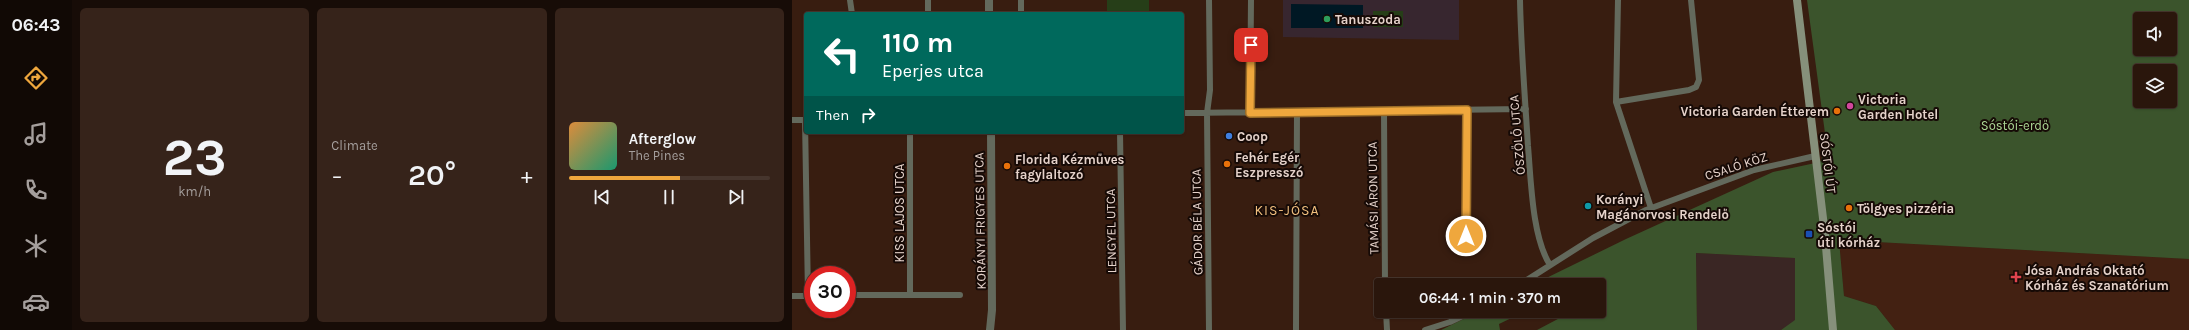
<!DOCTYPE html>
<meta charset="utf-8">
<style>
:root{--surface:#2a160c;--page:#36231a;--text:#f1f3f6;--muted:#a59f9d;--line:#46352d;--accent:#efa73d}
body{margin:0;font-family:Karla,sans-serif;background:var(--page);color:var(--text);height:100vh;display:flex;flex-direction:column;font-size:15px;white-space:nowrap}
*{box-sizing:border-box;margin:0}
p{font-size:13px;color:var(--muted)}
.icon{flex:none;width:22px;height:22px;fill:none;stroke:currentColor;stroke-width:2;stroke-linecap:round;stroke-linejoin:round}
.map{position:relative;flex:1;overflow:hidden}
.panel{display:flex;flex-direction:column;gap:8px;padding:8px;background:#170c07;width:720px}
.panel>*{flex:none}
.banner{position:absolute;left:12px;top:12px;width:380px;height:122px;border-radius:4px;box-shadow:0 1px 3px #0004,0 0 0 1px var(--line);background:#00695c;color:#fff;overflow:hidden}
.controls{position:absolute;left:1341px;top:12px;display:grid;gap:8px}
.controls a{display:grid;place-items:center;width:44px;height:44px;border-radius:4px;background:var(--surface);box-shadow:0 1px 3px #0004,0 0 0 1px var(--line);font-size:20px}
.speed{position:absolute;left:12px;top:266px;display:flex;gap:8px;font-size:20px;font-weight:700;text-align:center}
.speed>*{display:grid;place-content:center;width:52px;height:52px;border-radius:50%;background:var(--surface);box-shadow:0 1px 3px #0004,0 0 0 1px var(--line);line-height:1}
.speed .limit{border:6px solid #d22;background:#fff;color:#111}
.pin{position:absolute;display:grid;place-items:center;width:34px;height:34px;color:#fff;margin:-17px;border-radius:8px;box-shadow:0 2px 6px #0006}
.me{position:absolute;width:44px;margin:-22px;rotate:0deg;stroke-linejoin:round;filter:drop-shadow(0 0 3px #0008)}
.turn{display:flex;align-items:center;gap:14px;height:84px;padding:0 12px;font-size:18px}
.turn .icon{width:52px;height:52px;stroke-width:2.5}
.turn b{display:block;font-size:28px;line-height:34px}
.then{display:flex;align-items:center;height:38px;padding:0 12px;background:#0003;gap:8px;font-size:15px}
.big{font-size:30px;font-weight:600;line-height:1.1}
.panel .tile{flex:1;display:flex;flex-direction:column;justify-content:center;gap:6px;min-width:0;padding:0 14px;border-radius:6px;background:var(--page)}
.panel .dial{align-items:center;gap:0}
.dial b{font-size:52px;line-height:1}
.song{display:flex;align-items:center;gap:12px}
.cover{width:48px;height:48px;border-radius:6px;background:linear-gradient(135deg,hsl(30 70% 55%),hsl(160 70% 35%))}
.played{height:4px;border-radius:2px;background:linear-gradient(90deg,var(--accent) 55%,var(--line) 55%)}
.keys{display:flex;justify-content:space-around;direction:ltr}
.heat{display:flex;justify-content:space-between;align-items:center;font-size:22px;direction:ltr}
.panel .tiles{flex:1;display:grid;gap:8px;grid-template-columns:repeat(3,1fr)}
.trip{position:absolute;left:582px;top:278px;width:232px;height:40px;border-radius:4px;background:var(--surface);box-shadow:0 1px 3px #0004,0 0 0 1px var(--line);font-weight:600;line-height:40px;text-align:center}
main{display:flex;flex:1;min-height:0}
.dock{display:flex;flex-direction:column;width:72px;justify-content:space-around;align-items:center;background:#110905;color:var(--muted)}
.dock .icon{width:28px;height:28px}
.dock .current{color:var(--accent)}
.dock b{font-size:18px;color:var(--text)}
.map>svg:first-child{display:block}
.built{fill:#432112}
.industrial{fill:#3a2624}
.education{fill:#37262f}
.green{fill:#263e18}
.forest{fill:#3b542c;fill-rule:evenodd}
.water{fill:#001824}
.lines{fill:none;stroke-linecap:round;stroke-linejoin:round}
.minor{stroke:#63695c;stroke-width:6}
.tertiary{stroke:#63695c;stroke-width:8}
.secondary{stroke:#86907b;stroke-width:8}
.route-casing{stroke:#9b6d28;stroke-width:10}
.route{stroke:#efa73d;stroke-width:7}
.leisure-dot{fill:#2e9e5b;stroke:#160a06;stroke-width:1.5}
.hotel-dot{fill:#d1479c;stroke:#160a06;stroke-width:1.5}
.food-dot{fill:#e8710a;stroke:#160a06;stroke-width:1.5}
.shop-dot{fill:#3f7fe0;stroke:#160a06;stroke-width:1.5}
.culture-dot{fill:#0f9aa8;stroke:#160a06;stroke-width:1.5}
.transit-dot{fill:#1a4fb4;stroke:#160a06;stroke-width:1.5}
.health-dot{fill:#e0444e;stroke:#160a06;stroke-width:1.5}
.labels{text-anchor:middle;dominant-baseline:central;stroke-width:4;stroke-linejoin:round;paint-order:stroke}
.poi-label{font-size:13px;font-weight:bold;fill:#e6d3cb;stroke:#160a06;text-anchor:start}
.park-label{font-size:13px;fill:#acd795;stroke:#160a06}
.street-label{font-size:13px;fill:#e6d3cb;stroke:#160a06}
.neighbourhood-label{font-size:14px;letter-spacing:1px;fill:#f1bf7e;stroke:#160a06}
</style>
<main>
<nav class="dock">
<b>06:43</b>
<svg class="icon current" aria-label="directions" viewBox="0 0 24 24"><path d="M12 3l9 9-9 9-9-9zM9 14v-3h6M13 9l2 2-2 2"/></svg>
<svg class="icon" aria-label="music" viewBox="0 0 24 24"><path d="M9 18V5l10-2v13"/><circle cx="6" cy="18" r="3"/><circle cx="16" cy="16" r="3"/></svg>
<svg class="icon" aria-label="phone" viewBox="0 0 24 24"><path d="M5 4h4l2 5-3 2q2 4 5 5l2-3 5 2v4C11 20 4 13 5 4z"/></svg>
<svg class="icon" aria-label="climate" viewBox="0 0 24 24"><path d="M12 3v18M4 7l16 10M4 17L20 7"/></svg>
<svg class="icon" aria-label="car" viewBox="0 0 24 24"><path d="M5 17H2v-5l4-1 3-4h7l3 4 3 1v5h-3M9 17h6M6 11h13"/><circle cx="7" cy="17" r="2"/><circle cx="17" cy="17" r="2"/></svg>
</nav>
<section class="panel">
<div class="tiles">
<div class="tile dial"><b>23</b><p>km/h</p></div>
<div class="tile"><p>Climate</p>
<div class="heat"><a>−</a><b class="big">20°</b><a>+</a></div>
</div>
<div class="tile">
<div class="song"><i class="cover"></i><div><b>Afterglow</b><p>The Pines</p></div></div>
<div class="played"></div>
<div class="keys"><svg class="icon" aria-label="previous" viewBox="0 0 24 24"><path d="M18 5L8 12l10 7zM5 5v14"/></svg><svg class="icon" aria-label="pause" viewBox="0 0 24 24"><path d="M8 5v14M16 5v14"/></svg><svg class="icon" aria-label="next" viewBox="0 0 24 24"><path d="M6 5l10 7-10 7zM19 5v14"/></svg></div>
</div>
</div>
</section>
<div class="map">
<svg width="1397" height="330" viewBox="0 0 1397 330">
<rect width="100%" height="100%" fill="#381d10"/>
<path class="built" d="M1047,240L1397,259V330H1103L1084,306L1052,296Z"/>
<path class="industrial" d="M904,253L1003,258V321L989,330H905Z"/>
<path class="education" d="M491,0H667V40L491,37Z"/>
<path class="green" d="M315,0H357V14H315Z
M581,11H611V27H581Z"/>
<path class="forest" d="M1015,0H1397V259L1047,240L1052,296L1084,306L1103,330H989L1003,320V258L904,253L905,330H745L781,311H807V285H740L834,239L981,172L1028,162L1035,148ZM1348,19H1378V49H1348ZM1348,71H1378V101H1348Z
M688,311H734L707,324L708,330H649Z"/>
<path class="water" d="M499,4L571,5V28H499Z"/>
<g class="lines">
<path class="minor" d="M58,0L60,14
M136,0V14
M229,0V14
M417,0L418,90L415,113L417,330
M728,0C729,49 733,97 736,146C739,180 740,237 758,265
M826,0L824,102L859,208
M824,102L897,90L904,87L907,80L899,0
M592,111L593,285
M390,113L734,109
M458,113L459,0
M0,120H14
M13,120L16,296
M328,132L331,330
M674,236L675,111
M727,285L801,238L854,210L962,170L1023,156
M55,295H168
M118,295V132
M0,296H21
M594,311L595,330
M504,330L505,112
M633,330L658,322L681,311"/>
<path class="tertiary" d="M197,0V14
M198,330L200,310L199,132"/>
<path class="secondary" d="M1005,0L1033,235L1041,330"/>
</g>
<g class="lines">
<g class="route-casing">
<path id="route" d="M459,45L458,113L675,110L674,236"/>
</g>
<use href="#route" class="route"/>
</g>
<circle class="leisure-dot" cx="535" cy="19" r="4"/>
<circle class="hotel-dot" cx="1058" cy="106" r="4"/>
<g class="food-dot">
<circle cx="1045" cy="111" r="4"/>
<circle cx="435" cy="164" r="4"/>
<circle cx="215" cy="166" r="4"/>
<circle cx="1057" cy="208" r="4"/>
</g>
<circle class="shop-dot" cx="437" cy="136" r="4"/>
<circle class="culture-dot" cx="796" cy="206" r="4"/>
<rect class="transit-dot" x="1013" y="230" width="8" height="8" rx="2"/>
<path class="health-dot" d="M1222 271h4v4h4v4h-4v4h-4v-4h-4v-4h4z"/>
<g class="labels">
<g class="poi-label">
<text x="543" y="19">Tanuszoda</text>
<text x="1066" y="99">Victoria<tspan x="1066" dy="15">Garden Hotel</tspan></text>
<text x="1037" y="111" text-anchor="end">Victoria Garden Étterem</text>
<text x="445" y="136">Coop</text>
<text x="443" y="157">Fehér Egér<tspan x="443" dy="15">Eszpresszó</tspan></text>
<text x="223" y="159">Florida Kézműves<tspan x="223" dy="15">fagylaltozó</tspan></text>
<text x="804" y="199">Korányi<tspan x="804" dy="15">Magánorvosi Rendelő</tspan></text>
<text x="1065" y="208">Tölgyes pizzéria</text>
<text x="1025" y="227">Sóstói<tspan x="1025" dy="15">úti kórház</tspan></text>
<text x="1233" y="270">Jósa András Oktató<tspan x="1233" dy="15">Kórház és Szanatórium</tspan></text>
</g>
<g class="park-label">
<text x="1223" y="125">Sóstói-erdő</text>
</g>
<g class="street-label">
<text transform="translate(725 135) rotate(-95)">ÓSZŐLŐ UTCA</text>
<text transform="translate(1036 163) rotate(83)">SÓSTÓI ÚT</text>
<text transform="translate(944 166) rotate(-18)">CSALÓ KÖZ</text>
<text transform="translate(581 198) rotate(-91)">TAMÁSI ÁRON UTCA</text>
<text transform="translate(107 213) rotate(-90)">KISS LAJOS UTCA</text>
<text transform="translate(188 221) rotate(-91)">KORÁNYI FRIGYES UTCA</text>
<text transform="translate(405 222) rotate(-91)">GÁDOR BÉLA UTCA</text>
<text transform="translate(319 231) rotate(-91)">LENGYEL UTCA</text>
</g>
<g class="neighbourhood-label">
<text x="495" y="210">KIS-JÓSA</text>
</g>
</g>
</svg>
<div class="controls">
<a><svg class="icon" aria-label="sound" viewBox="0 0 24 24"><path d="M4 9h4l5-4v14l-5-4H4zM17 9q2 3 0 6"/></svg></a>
<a><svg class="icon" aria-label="layers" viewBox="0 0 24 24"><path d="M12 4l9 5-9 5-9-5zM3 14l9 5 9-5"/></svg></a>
</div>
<div class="speed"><div class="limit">30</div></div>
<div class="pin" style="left:459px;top:45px;background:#d93025"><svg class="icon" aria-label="arrive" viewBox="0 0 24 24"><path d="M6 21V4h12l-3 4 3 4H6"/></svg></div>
<svg class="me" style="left:674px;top:236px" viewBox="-20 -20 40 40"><circle r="17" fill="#efa73d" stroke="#fff" stroke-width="3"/><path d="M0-11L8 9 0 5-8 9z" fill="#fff"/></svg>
<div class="trip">06:44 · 1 min · 370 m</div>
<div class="banner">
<div class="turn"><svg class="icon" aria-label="left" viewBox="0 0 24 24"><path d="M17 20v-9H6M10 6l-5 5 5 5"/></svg><div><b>110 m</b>Eperjes utca</div></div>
<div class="then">Then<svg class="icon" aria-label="right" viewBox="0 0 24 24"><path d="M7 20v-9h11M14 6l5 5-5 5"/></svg></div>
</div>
</div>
</main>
